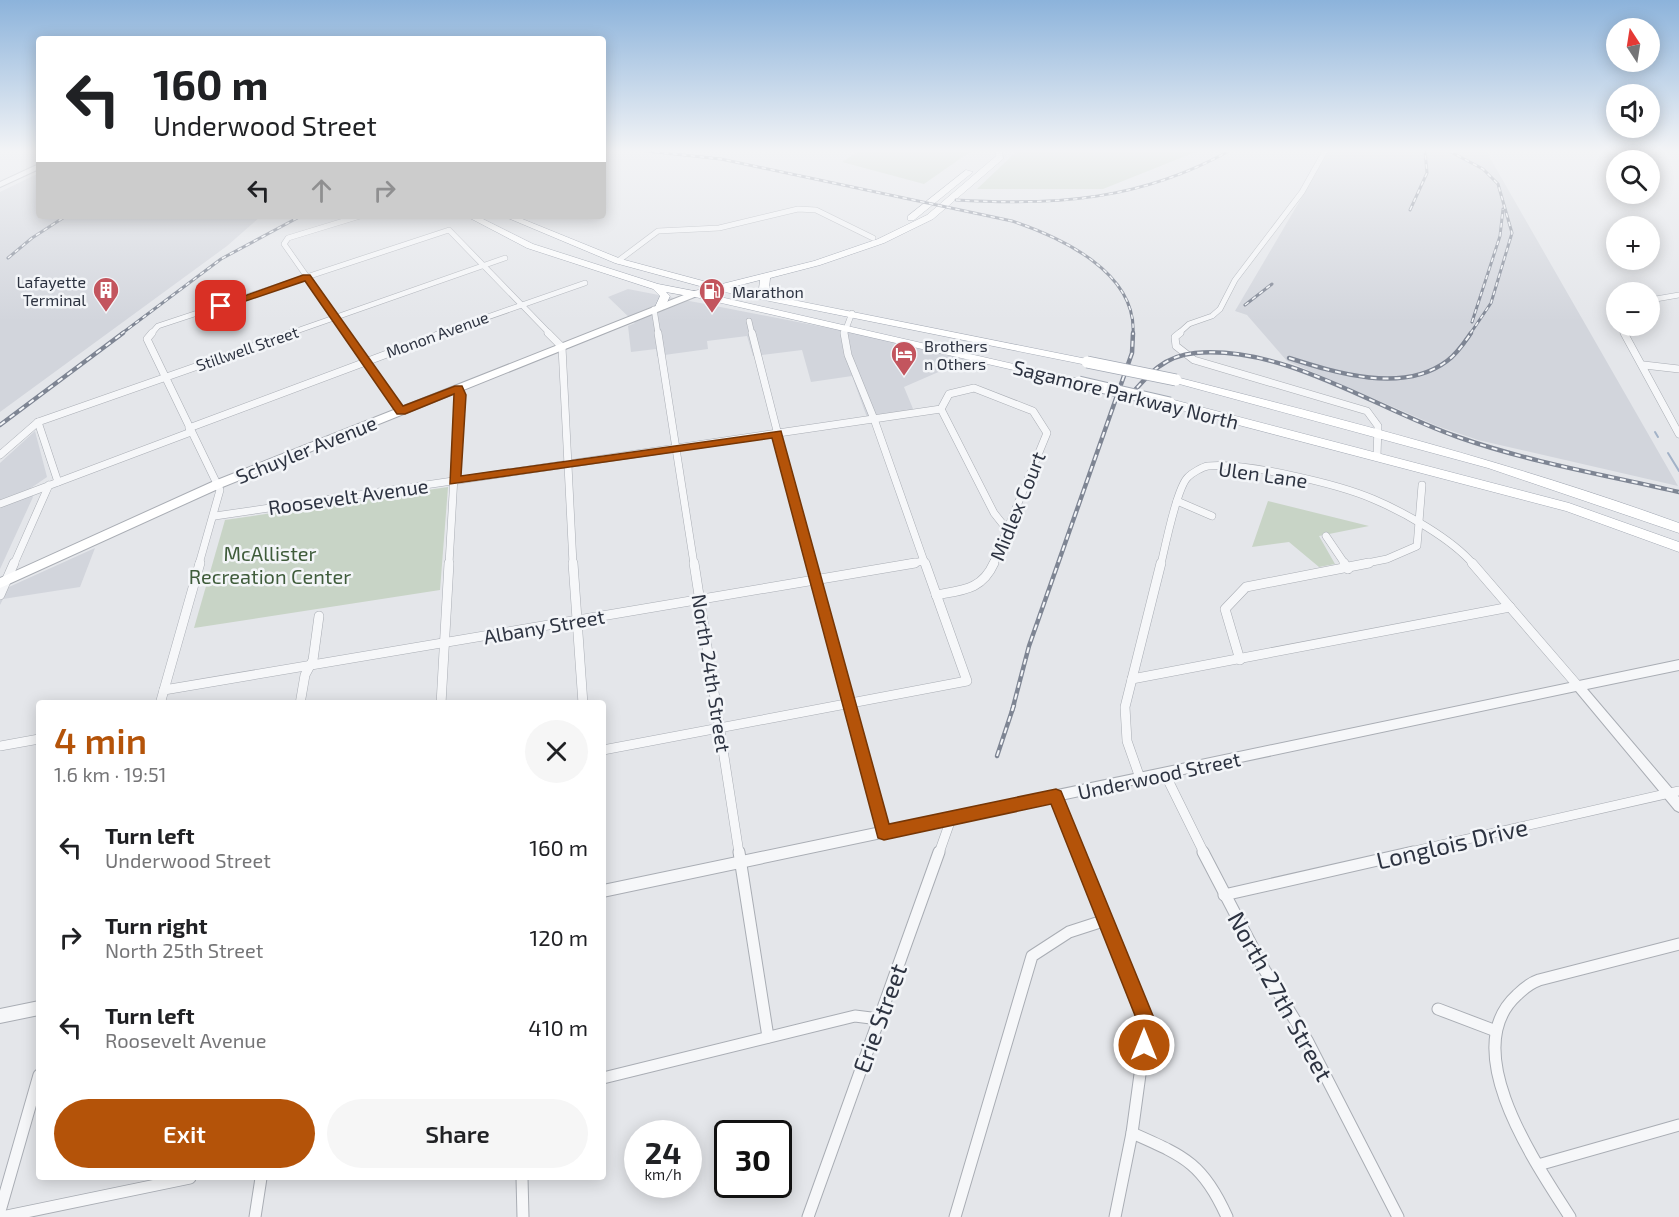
<!DOCTYPE html>
<meta charset="utf-8">
<style>
body{margin:0;font-family:"Exo 2",sans-serif;background:#f6f6f6;color:#202124;height:100vh;display:flex;flex-direction:column;font-size:22px;white-space:nowrap}
*{box-sizing:border-box;margin:0}
p{font-size:20px;color:#757577}
.icon{flex:none;width:33px;height:33px;fill:none;stroke:currentColor;stroke-width:2;stroke-linecap:round;stroke-linejoin:round}
.map{position:relative;flex:1;overflow:hidden}
.panel{position:absolute;left:36px;top:700px;width:570px;height:480px;display:flex;flex-direction:column;background:#fff;border-radius:6px;box-shadow:0 3px 15px #0003}
.panel>*{flex:none}
.top-card{position:absolute;left:36px;top:36px;width:570px;height:183px;border-radius:6px;box-shadow:0 3px 15px #0003;background:#fff;color:#202124;overflow:hidden}
.needle{width:39px;rotate:348deg}
.controls{position:absolute;left:1606px;top:18px;display:grid;gap:12px}
.controls a{display:grid;place-items:center;width:54px;height:54px;border-radius:50%;background:#fff;box-shadow:0 3px 15px #0003;font-size:30px}
.speed{position:absolute;left:624px;top:1120px;display:flex;gap:12px;font-size:30px;font-weight:700;text-align:center}
.speed>*{display:grid;place-content:center;width:78px;height:78px;border-radius:50%;background:#fff;box-shadow:0 3px 15px #0003;line-height:1}
.speed small{font-size:15px;font-weight:400}
.speed .limit{border:3px solid #111;border-radius:9px;background:#fff;color:#111}
.pin{position:absolute;display:grid;place-items:center;width:51px;height:51px;color:#fff;margin:-26px;border-radius:12px;box-shadow:0 3px 9px #0006}
.me{position:absolute;width:66px;margin:-33px;rotate:0deg;stroke-linejoin:round;filter:drop-shadow(0 0 4px #0008)}
.turn{display:flex;align-items:center;gap:21px;height:126px;padding:0 18px;font-size:27px}
.turn .icon{width:78px;height:78px;stroke-width:2.5}
.turn b{display:block;font-size:42px;line-height:51px}
.lanes{display:flex;align-items:center;height:57px;padding:0 18px;background:#0003;justify-content:center;gap:30px;direction:ltr}
.lanes .off{opacity:.35}
.round{display:grid;place-items:center;flex:none;width:63px;height:63px;border-radius:32px;background:#f6f6f6}
.overview{display:flex;align-items:center;justify-content:space-between;height:102px;padding:0 18px}
h1{font-size:36px;font-weight:600;line-height:45px;color:#b45309}
.primary-button{display:flex;gap:12px;margin-top:auto;padding:12px 18px}
.primary-button a{flex:1;height:69px;border-radius:36px;background:#b45309;color:#fff;font-size:24px;font-weight:600;line-height:69px;text-align:center}
.primary-button a+a{background:#f6f6f6;color:#202124}
ul{padding:0;list-style:none}
li{display:flex;align-items:center;gap:18px;height:90px;padding:0 18px}
li div{flex:1}
li b{display:block;font-size:22px}
li em{font-style:normal}
.map>svg:first-child{display:block}
</style>
<div class="map">
<svg width="1679" height="1217" viewBox="0 0 1679 1217">
<rect width="100%" height="100%" fill="#e4e6ea"/>
<g fill="#d2d5dc">
<polygon points="1329,151 1486,151 1678,486 1478,440 1437,426 1287,361 1247,315 1235,311"/>
<polygon points="39,173 39,216 261,216 227,246 0,412 0,192"/>
<polygon points="628,289 859,334 966,360 904,387 916,416 869,423 852,376 811,382 802,350 753,356 747,336 707,341 708,349 657,356 656,349 631,352 628,326 635,323 608,297"/>
<polygon points="35,431 47,477 31,488 33,497 0,569 0,463"/>
<polygon points="95,548 80,587 3,599 0,605 0,591"/>
</g>
<g fill="#c8d4c6">
<polygon points="859,151 971,151 924,184 842,162"/>
<polygon points="1017,151 1198,151 1103,189 977,189"/>
<polygon points="448,487 440,590 194,628 225,520"/>
<polygon points="1268,501 1369,526 1319,536 1335,564 1319,567 1289,542 1252,547"/>
</g>
<g fill="none" stroke-linecap="round" stroke-linejoin="round">
<g stroke="#a2b2c7" stroke-width="2">
<polyline points="1655,432 1658,437"/>
<polyline points="1668,453 1679,471"/>
</g>
<g stroke="#a9adb4" stroke-width="6">
<g id="minor-far3">
<polyline points="618,261 658,231 719,228 798,209 816,210 873,238"/>
<polyline points="1650,300 1679,295"/>
<polyline points="654,309 658,334"/>
<polyline points="749,321 752,334"/>
<polyline points="1620,326 1624,334"/>
<polyline points="151,334 158,326 449,230 550,334"/>
<polyline points="288,334 505,258"/>
<polyline points="347,334 284,244 288,238 360,216"/>
<polyline points="439,334 585,283"/>
<polyline points="844,334 852,313"/>
<polyline points="1178,334 1189,324 1212,316 1220,309 1235,280 1302,192 1325,151"/>
</g>
</g>
<g stroke="#a9adb4" stroke-width="8">
<g id="minor-far2">
<polyline points="152,333 147,339 220,490 199,564"/>
<polyline points="346,333 401,411"/>
<polyline points="548,333 562,347 573,564"/>
<polyline points="658,333 694,564"/>
<polyline points="752,333 811,564"/>
<polyline points="844,333 848,355 874,419 925,564"/>
<polyline points="1180,333 1175,337 1176,346 1194,360 1367,411 1378,426 1377,456"/>
<polyline points="1624,333 1679,434"/>
<polyline points="1644,365 1679,369"/>
<polyline points="941,409 994,513 1009,532"/>
<polyline points="38,422 58,482"/>
<polyline points="189,428 443,333"/>
<polyline points="0,455 38,422 292,333"/>
<polyline points="1177,501 1212,516"/>
<polyline points="0,504 191,432"/>
<polyline points="215,516 941,409 949,394 974,388 1033,411 1047,433 993,564"/>
<polyline points="1326,536 1345,564"/>
<polyline points="14,564 49,485"/>
<polyline points="449,564 459,389"/>
<polyline points="906,564 924,561"/>
<path d="M1161,564C1165,547 1177,487 1188,477C1192,473 1202,467 1208,466C1245,462 1338,484 1373,499C1404,512 1452,539 1473,564"/>
<polyline points="1362,564 1387,559 1417,546 1422,485"/>
</g>
</g>
<g stroke="#a9adb4" stroke-width="10">
<g id="minor-far1">
<polyline points="573,563 583,704"/>
<polyline points="694,563 739,853"/>
<polyline points="811,563 883,832"/>
<polyline points="1344,563 1348,569"/>
<polyline points="1472,563 1578,686"/>
<polyline points="0,595 14,563"/>
<path d="M936,595C963,590 982,590 994,563"/>
<polyline points="1240,660 1225,609 1246,587 1369,563"/>
<polyline points="1132,679 1510,607"/>
<polyline points="164,690 915,563"/>
<polyline points="160,704 200,563"/>
<polyline points="300,704 305,675 313,660 319,616"/>
<polyline points="441,704 449,563"/>
<polyline points="0,746 39,739"/>
<polyline points="603,750 967,681 925,563"/>
<polyline points="1165,774 1204,853"/>
<polyline points="1140,778 1127,741 1125,707 1161,563"/>
<polyline points="1055,796 1078,853"/>
<polyline points="939,853 951,819"/>
<polyline points="1406,853 1679,791"/>
</g>
</g>
<g stroke="#a9adb4" stroke-width="13">
<g id="minor">
<polyline points="739,852 768,1037"/>
<polyline points="1078,852 1147,1023 1132,1133 1115,1217"/>
<polyline points="1203,852 1264,969 1307,1040 1398,1217"/>
<polyline points="1224,895 1413,852"/>
<polyline points="1438,1009 1496,1031"/>
<polyline points="603,1078 855,1016 879,1019"/>
<path d="M1132,1133C1184,1156 1203,1163 1227,1217"/>
<polyline points="1538,1165 1679,1125"/>
<polyline points="522,1178 523,1217"/>
<polyline points="0,1211 39,1075"/>
<polyline points="2,1217 190,1178"/>
<polyline points="255,1217 261,1178"/>
<polyline points="808,1217 939,852"/>
<polyline points="955,1217 1032,956 1069,932 1106,920"/>
<path d="M1570,1217C1537,1165 1456,1050 1517,995C1524,988 1530,983 1539,980L1679,944"/>
</g>
</g>
<g stroke="#a9adb4" stroke-width="2">
<g id="tertiary">
<polygon points="39,164 39,169 0,187 0,182"/>
<polygon points="1679,660 1679,670 1587,689 1679,797 1679,812 1675,810 1576,691 603,897 603,885"/>
<polygon points="39,1001 39,1015 0,1023 0,1009"/>
</g>
</g>
<g stroke="#a9adb4" stroke-width="2">
<polygon id="secondary" points="694,291 697,292 697,296 220,488 0,588 0,578 212,482"/>
</g>
<g stroke="#a4aab5" stroke-width="1">
<g id="primary">
<polygon points="718,285 1087,359 1092,362 1087,365 715,290 715,286"/>
<polygon points="694,291 1079,379 1084,382 1079,385 691,296 691,292"/>
<path d="M1176,377C1345,420 1514,463 1679,523V533L1488,468L1172,382L1171,380Z"/>
<polygon points="1170,399 1569,503 1679,542 1679,552 1566,511 1166,406 1166,400"/>
</g>
</g>
<g stroke="#8c93a0" stroke-width="1">
<g id="trunk">
<polygon points="996,151 1002,151 1003,159 933,219 884,243 820,265 770,278 769,289 774,297 769,300 766,299 759,289 760,280 694,297 666,292 670,296 664,309 656,309 655,307 660,296 653,289 527,248 466,216 477,216 533,244 658,284 694,291 707,288 615,263 503,216 515,216 621,259 718,285 814,261 878,239 927,215 996,156"/>
<polygon points="966,170 973,172 914,220 908,220 908,216"/>
</g>
</g>
<use href="#minor-far3" stroke="#f6f7f9" stroke-width="5"/>
<use href="#minor-far2" stroke="#f6f7f9" stroke-width="7"/>
<use href="#minor-far1" stroke="#f6f7f9" stroke-width="9"/>
<use href="#minor" stroke="#f6f7f9" stroke-width="11"/>
<use href="#tertiary" fill="#f6f7f9" fill-rule="evenodd"/>
<use href="#secondary" fill="#fff" fill-rule="evenodd"/>
<use href="#primary" fill="#fff" fill-rule="evenodd"/>
<use href="#trunk" fill="#fff" fill-rule="evenodd"/>
<g stroke="#7e8593" stroke-width="3">
<g id="rail-far1">
<path d="M646,151L721,159L1012,221C1060,237 1137,272 1133,334"/>
<polyline points="1449,151 1483,169 1498,184 1512,233 1491,303 1470,334"/>
<path d="M956,200C1055,206 1141,200 1229,151"/>
<polyline points="1410,210 1427,173 1425,151"/>
<polyline points="8,258 32,238 66,216"/>
<polyline points="1245,305 1272,284"/>
<polyline points="1472,322 1500,236 1503,209"/>
<polyline points="121,334 221,259 301,216"/>
</g>
</g>
<g stroke="#7e8593" stroke-width="4.5">
<g id="rail">
<path d="M1289,358C1336,373 1403,394 1447,361C1457,354 1464,343 1471,333"/>
<path d="M1129,397C1148,375 1163,356 1195,353C1285,345 1376,409 1458,437C1529,462 1605,475 1679,492"/>
<polyline points="0,425 123,333"/>
<polyline points="1012,711 1029,646 1132,353 1133,333"/>
<polyline points="997,756 1014,705"/>
</g>
</g>
<use href="#rail-far1" stroke="#f3f5f8" stroke-width="1.5" stroke-dasharray="4.5" stroke-linecap="butt"/>
<use href="#rail" stroke="#f3f5f8" stroke-width="2" stroke-dasharray="6" stroke-linecap="butt"/>
<g stroke="#a4aab5" stroke-width="13" stroke-linecap="butt">
<g id="primary-bridge">
<polyline points="1087,362 1176,380"/>
<polyline points="1079,382 1170,403"/>
</g>
</g>
<use href="#primary-bridge" stroke="#fff" stroke-width="11"/>
</g>
<linearGradient id="sky" x2="0" y2="1"><stop stop-color="#8cb3db"/><stop offset="0.47" stop-color="#f3f4f6"/><stop offset="1" stop-color="#f3f4f6" stop-opacity="0"/></linearGradient>
<rect width="1679" height="321" fill="url(#sky)"/>
<polygon fill="#b45309" stroke="#753606" stroke-width="1.5" points="303,275 310,275 403,406 455,386 462,386 466,395 461,476 781,431 889,824 1056,789 1061,791 1156,1023 1151,1052 1144,1054 1138,1052 1135,1045 1138,1023 1051,804 884,840 878,838 772,438 450,484 454,394 405,414 397,414 305,281 225,308 216,306"/>
<defs>
<g id="building-pin" transform="scale(1.35)"><path d="M0 17L-7.5 6A9.5 9.5 0 1 1 7.5 6Z" fill="#c3555e" stroke="#f3f5f8"/><path d="M-4-6H4V6H1V3H-1V6H-4ZM-2.5-4.3h1.7v1.8h-1.7ZM.8-4.3h1.7v1.8H.8ZM-2.5-1h1.7V.8h-1.7ZM.8-1h1.7V.8H.8Z" fill="#fff"/></g>
<g id="fuel-pin" transform="scale(1.35)"><path d="M0 17L-7.5 6A9.5 9.5 0 1 1 7.5 6Z" fill="#c3555e" stroke="#f3f5f8"/><path d="M-5.5-6h7V0h2V4h1.3V-2.5L3-4.5l.8-.8L6-3V5H2.5V1h-1V6h-7ZM-4.2-4.7v3.2H.2V-4.7Z" fill="#fff"/></g>
<g id="hotel-pin" transform="scale(1.35)"><path d="M0 17L-7.5 6A9.5 9.5 0 1 1 7.5 6Z" fill="#c3555e" stroke="#f3f5f8"/><path d="M-6-4.5h1.5V1H6V5H4.5V3h-9V5H-6ZM-4 0a1.8 1.8 0 1 1 3.6 0ZM.5 0V-2.5h3Q6-2.5 6 0Z" fill="#fff"/></g>
</defs>
<g fill-rule="evenodd">
<use href="#building-pin" x="106" y="290"/>
<use href="#fuel-pin" x="712" y="291"/>
<use href="#hotel-pin" x="904" y="354"/>
</g>
<g text-anchor="middle" dominant-baseline="central" stroke-width="5" stroke-linejoin="round" paint-order="stroke">
<g font-size="16" fill="#2d3341" stroke="#f3f5f8" text-anchor="start">
<text x="86" y="281" text-anchor="end">Lafayette<tspan x="86" dy="18">Terminal</tspan></text>
<text x="732" y="291">Marathon</text>
<text x="924" y="345">Brothers<tspan x="924" dy="18">n Others</tspan></text>
</g>
<g font-size="16" fill="#2d3341" stroke="#f3f5f8">
<text transform="translate(437 334) rotate(-20)">Monon Avenue</text>
<text transform="translate(247 348) rotate(-19)">Stillwell Street</text>
</g>
<g font-size="20" fill="#2d3341" stroke="#f3f5f8">
<text transform="translate(1126 394) rotate(14)">Sagamore Parkway North</text>
<text transform="translate(306 449) rotate(-22)">Schuyler Avenue</text>
<text transform="translate(1263 474) rotate(8)">Ulen Lane</text>
<text transform="translate(348 496) rotate(-8)">Roosevelt Avenue</text>
<text transform="translate(1017 506) rotate(-68)">Midlex Court</text>
<text transform="translate(544 626) rotate(-10)">Albany Street</text>
<text transform="translate(712 673) rotate(81)">North 24th Street</text>
<text transform="translate(1159 775) rotate(-12)">Underwood Street</text>
</g>
<g font-size="20" fill="#3f5c3b" stroke="#f3f5f8">
<text x="270" y="553">McAllister<tspan x="270" dy="23">Recreation Center</tspan></text>
</g>
<g font-size="24" fill="#2d3341" stroke="#f3f5f8">
<text transform="translate(1452 843) rotate(-13)">Longlois Drive</text>
<text transform="translate(1281 996) rotate(61)">North 27th Street</text>
<text transform="translate(879 1018) rotate(-70)">Erie Street</text>
</g>
</g>
</svg>
<div class="controls">
<a><svg class="needle" viewBox="-14 -14 28 28"><path d="M0-13l5 13h-10z" fill="#e53935"/><path d="M0 13l5-13h-10z" fill="#757577"/></svg></a>
<a><svg class="icon" aria-label="sound" viewBox="0 0 24 24"><path d="M4 9h4l5-4v14l-5-4H4zM17 9q2 3 0 6"/></svg></a>
<a><svg class="icon" aria-label="search" viewBox="0 0 24 24"><circle cx="10" cy="10" r="6"/><path d="M15 15l6 6"/></svg></a>
<a>+</a>
<a>−</a>
</div>
<div class="speed"><div>24<small>km/h</small></div><div class="limit">30</div></div>
<div class="pin" style="left:221px;top:306px;background:#d93025"><svg class="icon" aria-label="arrive" viewBox="0 0 24 24"><path d="M6 21V4h12l-3 4 3 4H6"/></svg></div>
<svg class="me" style="left:1144px;top:1045px" viewBox="-20 -20 40 40"><circle r="17" fill="#b45309" stroke="#fff" stroke-width="3"/><path d="M0-11L8 9 0 5-8 9z" fill="#fff"/></svg>
<div class="top-card">
<div class="turn"><svg class="icon" aria-label="left" viewBox="0 0 24 24"><path d="M17 20v-9H6M10 6l-5 5 5 5"/></svg><div><b>160 m</b>Underwood Street</div></div>
<div class="lanes"><svg class="icon" aria-label="left" viewBox="0 0 24 24"><path d="M17 20v-9H6M10 6l-5 5 5 5"/></svg><svg class="icon off" aria-label="ahead" viewBox="0 0 24 24"><path d="M12 20V5M6 11l6-6 6 6"/></svg><svg class="icon off" aria-label="right" viewBox="0 0 24 24"><path d="M7 20v-9h11M14 6l5 5-5 5"/></svg></div>
</div>
<section class="panel">
<div class="overview"><div><h1>4 min</h1><p>1.6 km · 19:51</p></div><a class="round"><svg class="icon" aria-label="close" viewBox="0 0 24 24"><path d="M6 6l12 12M18 6L6 18"/></svg></a></div>
<ul>
<li><svg class="icon" aria-label="left" viewBox="0 0 24 24"><path d="M17 20v-9H6M10 6l-5 5 5 5"/></svg><div><b>Turn left</b><p>Underwood Street</p></div><em>160 m</em></li>
<li><svg class="icon" aria-label="right" viewBox="0 0 24 24"><path d="M7 20v-9h11M14 6l5 5-5 5"/></svg><div><b>Turn right</b><p>North 25th Street</p></div><em>120 m</em></li>
<li><svg class="icon" aria-label="left" viewBox="0 0 24 24"><path d="M17 20v-9H6M10 6l-5 5 5 5"/></svg><div><b>Turn left</b><p>Roosevelt Avenue</p></div><em>410 m</em></li>
</ul>
<div class="primary-button"><a>Exit</a><a>Share</a></div>
</section>
</div>
